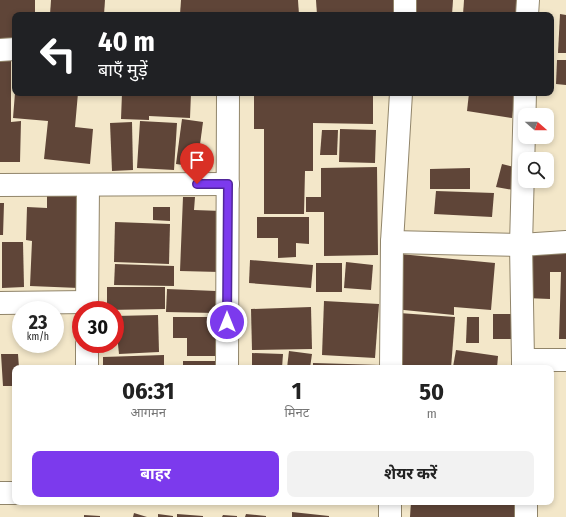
<!DOCTYPE html>
<html lang="hi">
<meta charset="utf-8">
<style>
body{margin:0;font-family:"Fira Sans Condensed","Noto Sans Devanagari",sans-serif;background:#f2f2f2;color:#222;height:100vh;display:flex;flex-direction:column;font-size:15px;white-space:nowrap}
*{box-sizing:border-box;margin:0}
p{font-size:13px;color:#767676}
.icon{flex:none;width:22px;height:22px;fill:none;stroke:currentColor;stroke-width:2;stroke-linecap:round;stroke-linejoin:round}
.map{position:relative;flex:1;overflow:hidden}
.sheet{position:absolute;left:12px;top:365px;width:542px;height:140px;display:flex;flex-direction:column;background:#fff;border-radius:8px;box-shadow:0 2px 6px #0003}
.sheet>*{flex:none}
.guide{position:absolute;left:12px;top:12px;width:542px;height:84px;border-radius:8px;box-shadow:0 2px 6px #0003;background:#202124;color:#fff;overflow:hidden}
.needle{width:26px;rotate:110deg}
.controls{position:absolute;left:518px;top:108px;display:grid;gap:8px}
.controls a{display:grid;place-items:center;width:36px;height:36px;border-radius:8px;background:#fff;box-shadow:0 2px 6px #0003;font-size:20px}
.speed{position:absolute;left:12px;top:301px;display:flex;gap:8px;font-size:20px;font-weight:700;text-align:center}
.speed>*{display:grid;place-content:center;width:52px;height:52px;border-radius:50%;background:#fff;box-shadow:0 2px 6px #0003;line-height:1}
.speed small{font-size:10px;font-weight:400}
.speed .limit{border:6px solid #d22;background:#fff;color:#111}
.pin{position:absolute;display:grid;place-items:center;width:34px;height:34px;color:#fff;margin:-41px -17px;border-radius:50% 50% 50% 0;rotate:-45deg;box-shadow:0 0 4px #0007}
.pin .icon{rotate:45deg}
.me{position:absolute;width:44px;margin:-22px;rotate:0deg;stroke-linejoin:round;filter:drop-shadow(0 0 3px #0008)}
.turn{display:flex;align-items:center;gap:14px;height:84px;padding:0 20px;font-size:18px}
.turn .icon{width:52px;height:52px;stroke-width:2.5}
.turn b{display:block;font-size:28px;line-height:34px}
.eta{display:flex;justify-content:space-evenly;align-items:center;height:68px;text-align:center}
.eta b{font-size:24px;font-weight:700;line-height:28px}
.action{display:flex;gap:8px;margin-top:auto;padding:8px 20px}
.action a{flex:1;height:46px;border-radius:8px;background:#7c3aed;color:#fff;font-size:16px;font-weight:700;line-height:46px;text-align:center}
.action a+a{background:#f2f2f2;color:#222}
.map>svg:first-child{display:block}
</style>
<div class="map">
<svg width="566" height="517" viewBox="0 0 566 517">
<rect width="100%" height="100%" fill="#f3e7c9"/>
<g fill="#5f4538">
<polygon points="0,0 35,0 35,15 15,15 15,38 0,38"/>
<polygon points="51,0 105,0 104,15 50,15"/>
<polygon points="181,0 298,0 299,15 180,15"/>
<polygon points="316,0 395,0 394,15 317,15"/>
<polygon points="417,0 453,0 452,15 416,15"/>
<polygon points="464,0 517,0 516,15 463,15"/>
<polygon points="560,14 566,15 566,53 558,53"/>
<polygon points="557,60 566,60 566,85 556,84"/>
<polygon points="0,61 11,61 11,122 21,121 20,162 0,162"/>
<polygon points="15,93 78,93 75,127 93,129 90,164 44,159 48,121 13,118"/>
<polygon points="122,93 191,93 190,118 149,116 149,120 121,119"/>
<polygon points="254,93 373,93 373,124 313,123 313,171 305,171 304,214 264,214 264,129 254,129"/>
<polygon points="469,93 497,93 515,96 512,118 467,111"/>
<polygon points="182,119 203,122 197,167 176,164"/>
<polygon points="140,121 177,123 174,170 137,168"/>
<polygon points="132,122 133,170 112,171 110,123"/>
<polygon points="340,129 376,130 375,163 339,162"/>
<polygon points="322,130 338,130 337,155 320,155"/>
<polygon points="502,164 518,168 513,190 496,187"/>
<polygon points="377,167 378,255 324,256 324,212 306,212 306,197 321,197 321,168"/>
<polygon points="470,168 470,189 430,189 430,169"/>
<polygon points="436,191 494,193 492,217 434,214"/>
<polygon points="47,193 83,195 79,288 30,286 32,241 26,240 27,207 47,208"/>
<polygon points="183,197 195,197 194,210 222,211 220,272 180,271"/>
<polygon points="0,203 4,203 3,235 0,235"/>
<polygon points="153,207 170,207 170,221 153,220"/>
<polygon points="257,217 309,217 309,244 296,243 296,257 278,258 278,238 257,238"/>
<polygon points="115,222 170,224 169,264 114,262"/>
<polygon points="2,242 23,242 24,287 2,288"/>
<polygon points="527,252 566,252 566,339 559,339 561,272 550,272 550,299 526,298"/>
<polygon points="400,254 495,263 491,310 454,307 454,315 394,309"/>
<polygon points="250,260 313,265 311,288 249,283"/>
<polygon points="346,262 373,265 371,290 344,288"/>
<rect x="316" y="263" width="26" height="29"/>
<polygon points="115,264 174,266 174,286 114,285"/>
<polygon points="107,287 165,287 165,309 107,310"/>
<polygon points="167,289 216,291 215,313 166,312"/>
<polygon points="324,301 379,304 375,358 322,355"/>
<polygon points="311,307 312,349 252,350 251,309"/>
<polygon points="399,313 455,317 451,368 402,368"/>
<rect x="493" y="314" width="24" height="25"/>
<polygon points="158,315 159,352 119,354 115,316"/>
<polygon points="173,317 216,317 216,356 187,356 187,338 173,338"/>
<polygon points="467,317 479,317 479,343 466,343"/>
<polygon points="456,350 498,356 497,368 453,367"/>
<polygon points="289,351 312,354 310,368 287,368"/>
<polygon points="252,353 283,354 282,368 252,368"/>
<polygon points="1,354 18,354 19,368 15,368 15,386 3,386"/>
<polygon points="164,355 164,368 103,368 103,357"/>
<rect x="183" y="361" width="34" height="7"/>
<polygon points="313,363 382,365 382,368 313,368"/>
<polygon points="411,502 522,502 522,517 410,517"/>
<polygon points="292,512 329,516 329,517 292,517"/>
<polygon points="134,513 147,517 133,517"/>
<polygon points="158,514 173,516 173,517 158,517"/>
<polygon points="177,514 203,516 203,517 177,517"/>
<polygon points="246,514 266,516 266,517 245,517"/>
<polygon points="84,515 100,516 100,517 84,517"/>
<polygon points="223,515 237,516 237,517 222,517"/>
</g>
<g fill="none" stroke-linecap="round" stroke-linejoin="round">
<g stroke="#91856a" stroke-width="24">
<g id="minor">
<polyline points="405,15 405,0"/>
<polyline points="527,15 528,0"/>
<polyline points="0,50 15,49"/>
<polyline points="0,185 228,184"/>
<polyline points="392,242 521,245 566,242"/>
<polyline points="0,303 87,302"/>
<polyline points="87,310 88,185"/>
<polyline points="523,360 521,245 525,93"/>
<polyline points="87,368 87,344"/>
<polyline points="227,368 228,93"/>
<polyline points="391,368 392,242 401,93"/>
<polyline points="523,368 523,360 566,360"/>
<polyline points="0,493 15,493"/>
<polyline points="526,502 526,517"/>
<polyline points="390,517 390,502"/>
</g>
</g>
<use href="#minor" stroke="#fff" stroke-width="22"/>
</g>
<g fill="none" stroke-linecap="round" stroke-linejoin="round">
<g stroke="#51269a" stroke-width="10">
<polyline id="route" points="197,184 228,184 227,322"/>
</g>
<use href="#route" stroke="#7c3aed" stroke-width="7"/>
</g>
</svg>
<div class="controls">
<a><svg class="needle" viewBox="-14 -14 28 28"><path d="M0-13l5 13h-10z" fill="#e53935"/><path d="M0 13l5-13h-10z" fill="#767676"/></svg></a>
<a><svg class="icon" aria-label="search" viewBox="0 0 24 24"><circle cx="10" cy="10" r="6"/><path d="M15 15l6 6"/></svg></a>
</div>
<div class="speed"><div>23<small>km/h</small></div><div class="limit">30</div></div>
<div class="pin" style="left:197px;top:184px;background:#d93025"><svg class="icon" aria-label="arrive" viewBox="0 0 24 24"><path d="M6 21V4h12l-3 4 3 4H6"/></svg></div>
<svg class="me" style="left:227px;top:322px" viewBox="-20 -20 40 40"><circle r="17" fill="#7c3aed" stroke="#fff" stroke-width="3"/><path d="M0-11L8 9 0 5-8 9z" fill="#fff"/></svg>
<div class="guide">
<div class="turn"><svg class="icon" aria-label="left" viewBox="0 0 24 24"><path d="M17 20v-9H6M10 6l-5 5 5 5"/></svg><div><b>40 m</b>बाएँ मुड़ें</div></div>
</div>
<section class="sheet">
<div class="eta">
<div><b>06:31</b><p>आगमन</p></div>
<div><b>1</b><p>मिनट</p></div>
<div><b>50</b><p>m</p></div>
</div>
<div class="action"><a>बाहर</a><a>शेयर करें</a></div>
</section>
</div>
